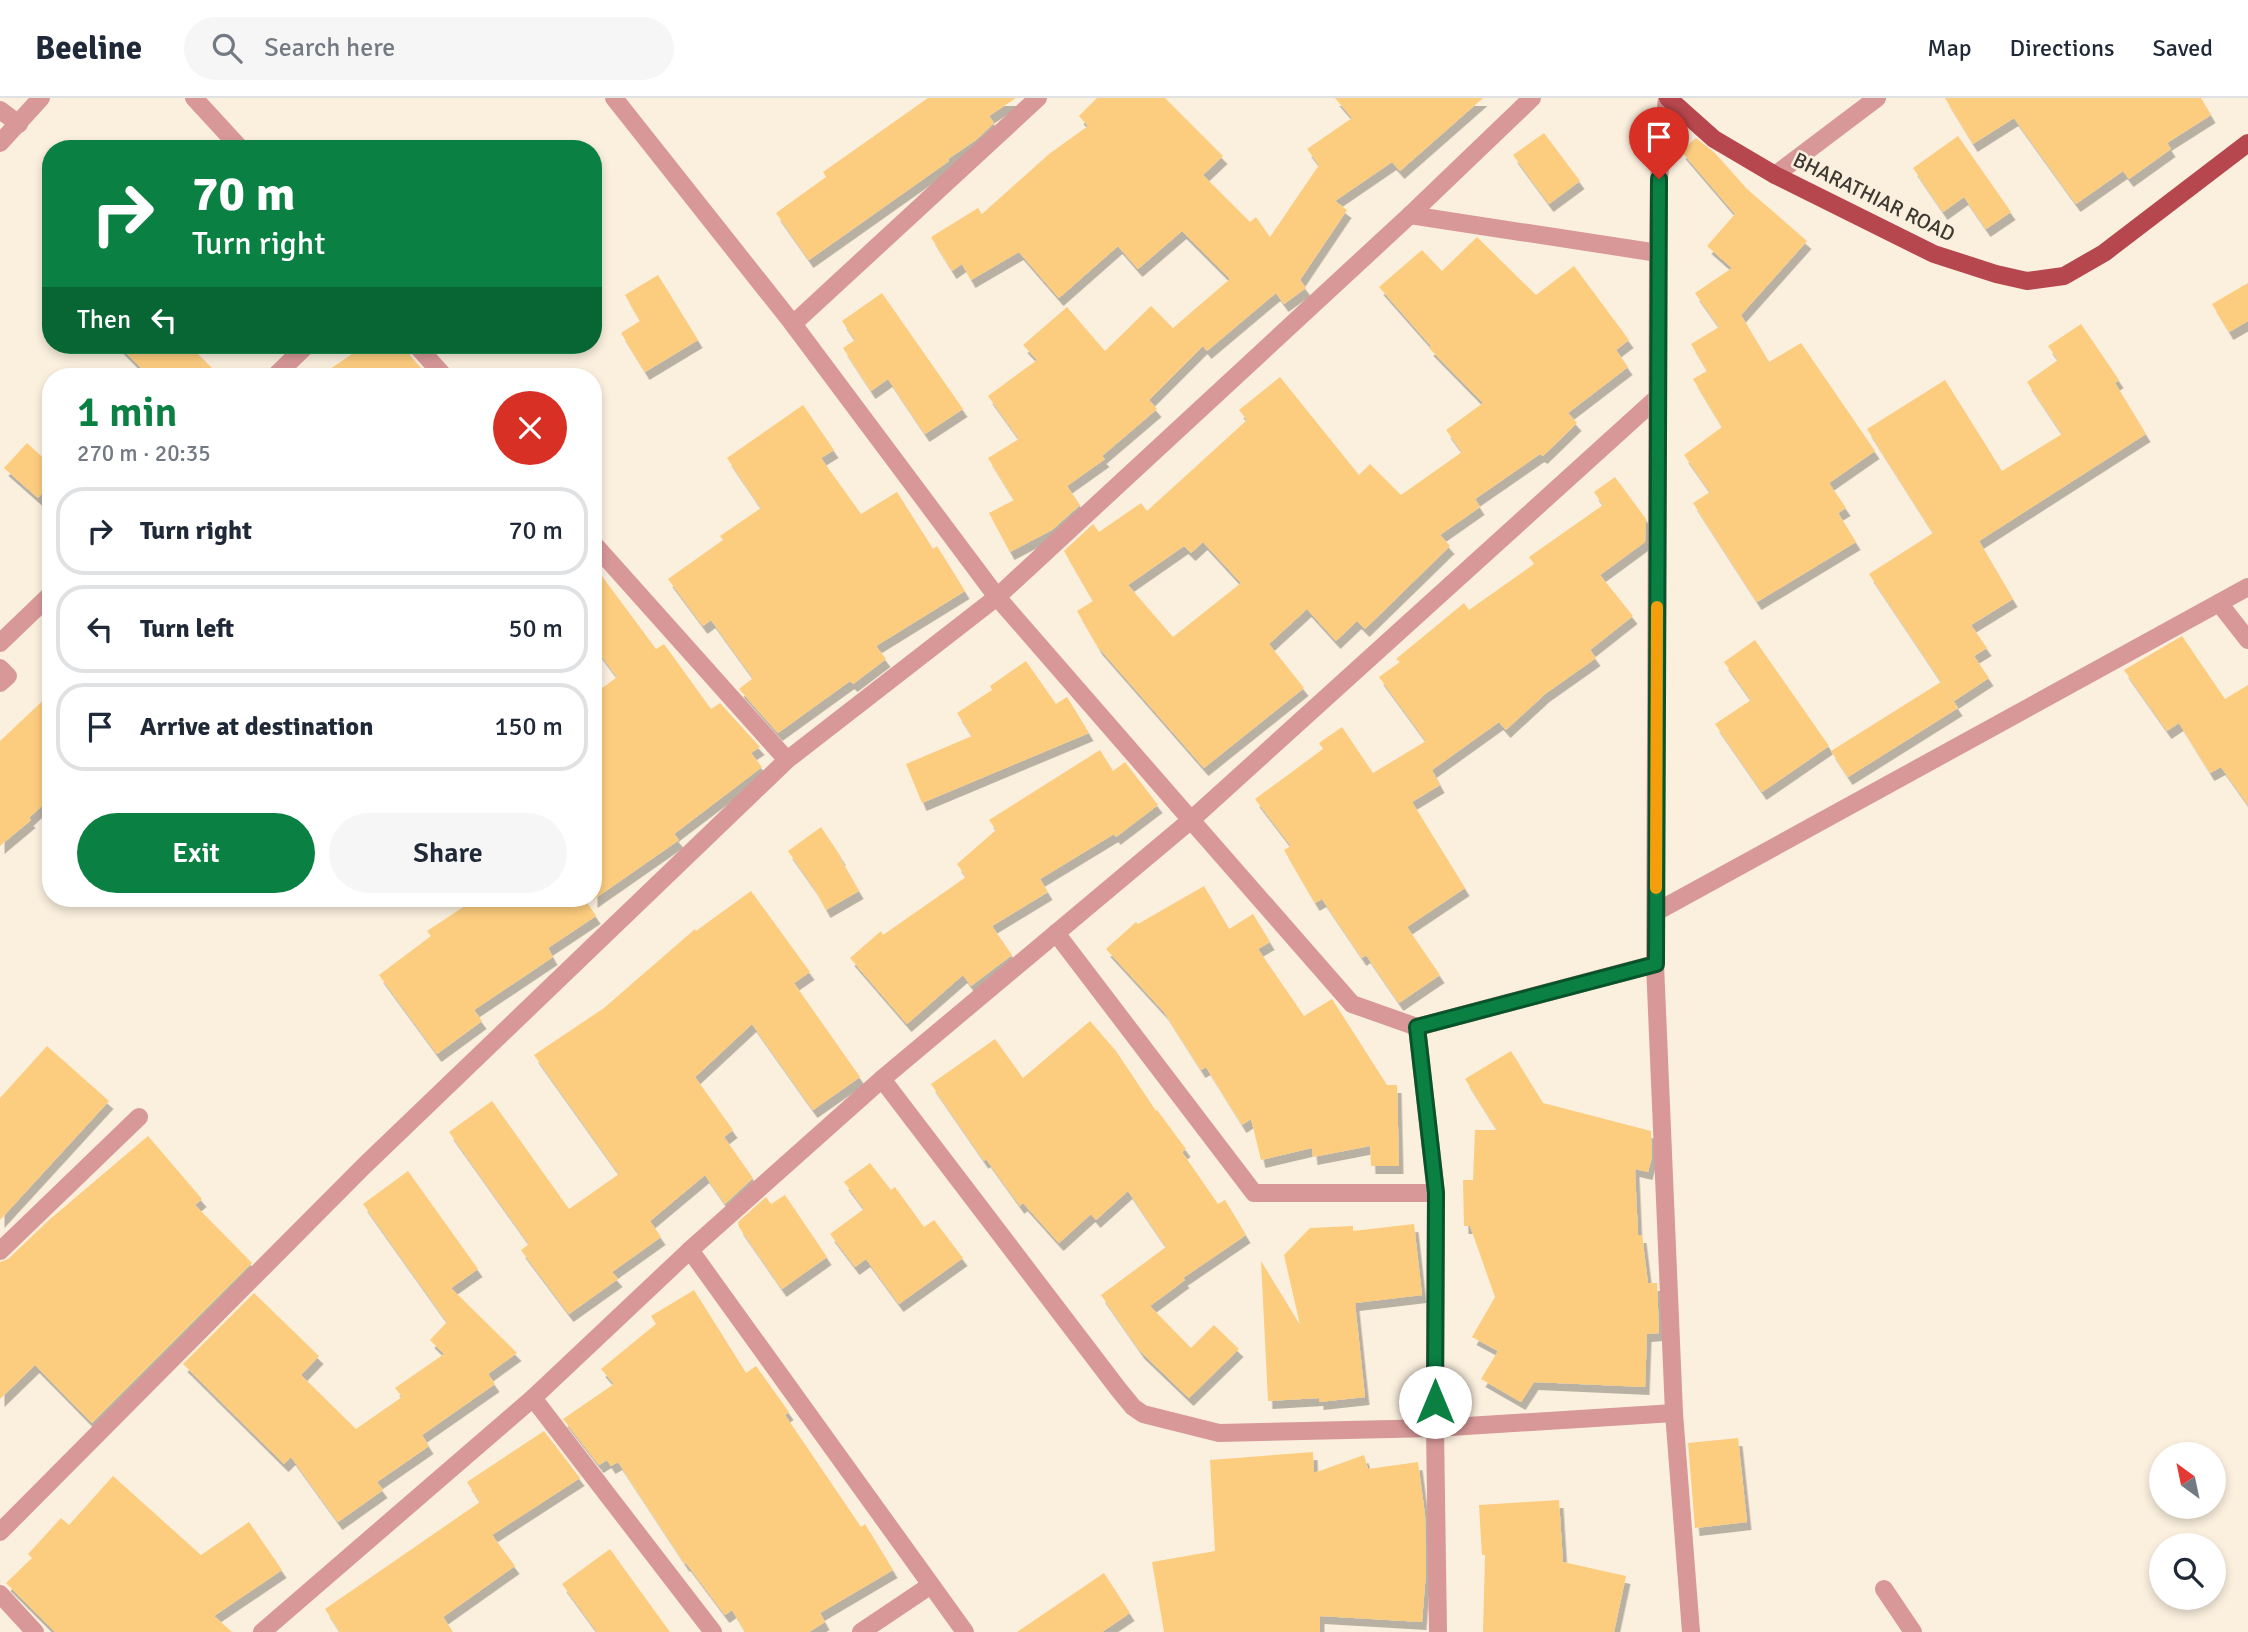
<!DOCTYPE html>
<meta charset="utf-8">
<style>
body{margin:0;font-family:Signika,sans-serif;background:#f6f6f7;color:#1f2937;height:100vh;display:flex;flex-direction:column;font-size:26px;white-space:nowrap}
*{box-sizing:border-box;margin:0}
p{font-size:23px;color:#747a83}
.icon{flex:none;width:38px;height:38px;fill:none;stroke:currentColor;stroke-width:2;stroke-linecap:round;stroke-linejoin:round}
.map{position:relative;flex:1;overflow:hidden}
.panel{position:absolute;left:42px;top:270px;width:560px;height:539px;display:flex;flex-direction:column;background:#fff;border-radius:28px;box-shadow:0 4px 10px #0003}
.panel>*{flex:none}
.guide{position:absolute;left:42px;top:42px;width:560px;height:214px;border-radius:28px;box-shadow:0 4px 10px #0003;background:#0b8043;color:#fff;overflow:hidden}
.needle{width:46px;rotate:327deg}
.fabs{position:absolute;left:2149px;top:1344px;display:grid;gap:14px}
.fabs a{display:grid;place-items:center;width:77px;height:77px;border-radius:50%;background:#fff;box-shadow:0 4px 10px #0003;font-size:35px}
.pin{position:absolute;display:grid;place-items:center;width:60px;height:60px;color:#fff;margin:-72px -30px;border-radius:50% 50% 50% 0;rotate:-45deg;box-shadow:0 0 7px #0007}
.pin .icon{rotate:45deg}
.me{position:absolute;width:77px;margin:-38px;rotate:0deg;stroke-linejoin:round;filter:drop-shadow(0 0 5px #0008)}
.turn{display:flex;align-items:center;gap:24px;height:147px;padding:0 35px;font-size:32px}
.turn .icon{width:91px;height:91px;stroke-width:2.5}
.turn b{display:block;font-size:49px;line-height:60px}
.then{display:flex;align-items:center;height:66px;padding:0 35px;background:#0003;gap:14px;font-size:26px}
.round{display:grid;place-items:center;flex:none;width:74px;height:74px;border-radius:37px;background:#f6f6f7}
.head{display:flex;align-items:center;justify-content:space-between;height:119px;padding:0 35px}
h1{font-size:42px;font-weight:600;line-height:52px;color:#0b8043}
.button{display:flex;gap:14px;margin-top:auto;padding:14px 35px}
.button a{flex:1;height:80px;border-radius:42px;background:#0b8043;color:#fff;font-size:28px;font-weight:600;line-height:80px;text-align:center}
.button a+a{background:#f6f6f7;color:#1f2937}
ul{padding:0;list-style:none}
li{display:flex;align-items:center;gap:21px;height:88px;margin:0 14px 10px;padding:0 21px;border:4px solid #e0e1e3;border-radius:28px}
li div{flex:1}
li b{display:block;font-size:26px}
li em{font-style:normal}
header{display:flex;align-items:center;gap:42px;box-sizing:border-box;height:98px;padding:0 35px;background:#fff;border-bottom:2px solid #e0e1e3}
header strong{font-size:33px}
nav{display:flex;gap:38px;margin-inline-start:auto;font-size:24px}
.search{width:490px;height:63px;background:#f6f6f7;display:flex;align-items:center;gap:18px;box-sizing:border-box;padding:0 24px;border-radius:38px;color:#747a83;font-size:26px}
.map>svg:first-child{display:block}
</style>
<header>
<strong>Beeline</strong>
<div class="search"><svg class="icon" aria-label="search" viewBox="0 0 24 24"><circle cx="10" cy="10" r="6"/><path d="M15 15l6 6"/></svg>Search here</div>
<nav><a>Map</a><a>Directions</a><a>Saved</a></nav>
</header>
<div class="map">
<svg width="2248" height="1534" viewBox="0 0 2248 1534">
<defs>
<filter id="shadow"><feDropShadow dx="4.5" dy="8" stdDeviation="0" flood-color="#0004"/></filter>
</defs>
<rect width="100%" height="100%" fill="#fbf0de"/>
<g fill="#fdcd7f" fill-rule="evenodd" filter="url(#shadow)">
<polygon points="928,0 1016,0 989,18 994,25 976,42 948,61 949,63 809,162 776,115 826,79 823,74"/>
<polygon points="1097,0 1165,0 1223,58 1203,77 1250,124 1256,119 1270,139 1319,67 1307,51 1352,20 1335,0 1483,0 1400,73 1392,64 1335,103 1347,112 1300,182 1306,190 1284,206 1276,195 1207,253 1203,248 1149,302 1157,311 1102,358 1105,361 1067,388 1080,407 1052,432 1010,454 989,415 1014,402 988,360 1019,341 988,298 1037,262 1023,247 1067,209 1105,253 1151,208 1173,230 1230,181 1182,133 1138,171 1118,148 1059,200 1019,154 971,182 962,166 952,173 931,139 978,110 982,116 1049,56 1088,28 1079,18"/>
<polygon points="1945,0 2201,0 2211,17 2167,45 2171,51 2129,81 2123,73 2076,106 2014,20 1973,46"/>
<polygon points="1544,35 1580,83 1549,106 1513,57"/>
<polygon points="1958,38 2011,114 1986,131 1964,99 1943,114 1913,70"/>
<polygon points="1696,40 1715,55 1747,91 1807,143 1741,217 1769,264 1801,245 1875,353 1829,385 1846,410 1838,415 1856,444 1757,504 1693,405 1710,394 1684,357 1722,329 1693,281 1707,273 1691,246 1719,229 1695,195 1732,170 1707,148 1735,116 1681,53"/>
<path d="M1477,139L1536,197L1574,168L1629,242L1616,252L1628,269L1568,315L1577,325L1543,358L1540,356L1475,401L1480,409L1440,437L1450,448L1365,531L1357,523L1336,543L1307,511L1269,546L1304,590L1204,670L1098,549L1077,513L1093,503L1064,453L1093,426L1099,434L1141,405L1147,413L1247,322L1239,312L1280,279L1359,377L1370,366L1401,397L1462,354L1446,332L1483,305L1429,250L1431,248L1379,189L1422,152L1442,173ZM1203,444L1241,485L1173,539L1128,487L1184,448L1191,455Z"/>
<polygon points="658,177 698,242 645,274 621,235 640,223 625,197"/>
<polygon points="2248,185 2248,223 2229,234 2212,206"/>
<polygon points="882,195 963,311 925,336 888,281 871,293 843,250 855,242 842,223"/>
<polygon points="2081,226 2119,282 2115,285 2146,336 1979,443 2013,501 1971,527 1987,550 1974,558 1989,580 1954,603 1869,476 1933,435 1867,331 1945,282 2002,373 2062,336 2027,284 2058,262 2048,248"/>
<polygon points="118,247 189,247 220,278 149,278"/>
<polygon points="365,247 405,247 408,255 428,278 320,278"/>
<polygon points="803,307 834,352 821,360 861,416 897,394 933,451 937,448 965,493 876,548 886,561 853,586 850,583 778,635 739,591 753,580 711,522 703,528 668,481 723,442 720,438 761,410 727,360"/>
<polygon points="27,345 51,367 51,385 38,400 4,370"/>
<polygon points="1615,379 1646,421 1645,444 1600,477 1633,518 1590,552 1596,560 1545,596 1506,632 1499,624 1432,672 1440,687 1412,704 1465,790 1407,829 1440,877 1399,905 1366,857 1362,860 1322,801 1315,805 1284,752 1291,748 1255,701 1323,651 1319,645 1342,629 1373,675 1426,643 1379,579 1400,564 1396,561 1464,505 1469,512 1534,466 1529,459 1603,407 1594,394"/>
<polygon points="593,466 656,551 664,546 711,611 720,605 760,649 751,655 762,669 674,736 679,742 593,802 593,597 617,579 593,547"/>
<polygon points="2182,538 2225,601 2248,587 2248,707 2221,669 2210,675 2179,625 2167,633 2124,572"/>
<polygon points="1755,542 1829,648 1762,694 1715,626 1751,602 1724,564"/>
<polygon points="1026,563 1056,606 1067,599 1089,635 922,705 906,666 972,638 957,615 992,592 990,588"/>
<polygon points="1941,584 1958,610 1848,679 1831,653"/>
<polygon points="51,595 51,699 29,720 31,722 0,748 0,643"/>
<polygon points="1100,652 1113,673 1125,664 1158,707 1116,739 1114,736 1040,781 1048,794 992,828 1012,857 971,888 963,877 907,926 850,860 881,833 883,837 966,779 957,766 996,732 989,722"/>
<polygon points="821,729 841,759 840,760 859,793 826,812 814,790 788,753"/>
<polygon points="1204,788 1229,831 1253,816 1270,844 1258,851 1304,918 1332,901 1387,987 1397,987 1399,1068 1371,1068 1370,1048 1313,1059 1312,1050 1261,1062 1251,1021 1242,1027 1206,969 1201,972 1164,914 1106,851 1136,824 1138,826"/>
<polygon points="751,793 810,874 794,885 860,979 813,1012 752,926 695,979 733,1032 724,1039 753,1080 725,1106 705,1077 650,1123 661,1139 612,1174 618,1181 569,1216 521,1152 529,1146 449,1034 492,1003 569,1111 619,1076 534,957 604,910 695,831 696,833"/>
<polygon points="477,800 584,800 596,818 548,850 553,859 474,912 482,923 437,956 379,877 431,838 427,833"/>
<polygon points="1090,923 1116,953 1156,1013 1157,1012 1186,1051 1182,1054 1218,1106 1225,1102 1246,1137 1183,1180 1185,1182 1150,1208 1191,1250 1214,1227 1239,1251 1189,1300 1140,1253 1101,1197 1166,1149 1128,1093 1096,1122 1091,1116 1059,1145 1023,1105 1020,1108 986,1061 984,1063 931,986 995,941 1023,980"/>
<polygon points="47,948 109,1003 0,1122 0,1000"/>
<polygon points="1511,953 1543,1005 1651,1033 1652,1059 1648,1074 1635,1071 1638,1137 1642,1137 1648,1185 1657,1185 1659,1235 1647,1236 1645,1289 1534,1284 1521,1304 1481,1281 1498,1253 1472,1239 1495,1199 1470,1128 1464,1128 1463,1082 1473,1082 1475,1032 1497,1032 1465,981"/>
<polygon points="148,1038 202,1101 195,1107 252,1165 92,1325 35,1267 0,1301 0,1164 8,1161 49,1122"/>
<polygon points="870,1065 891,1092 895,1089 924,1129 934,1122 963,1160 899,1206 866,1161 855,1169 830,1136 864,1111 844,1084"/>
<polygon points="408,1073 478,1171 451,1190 517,1255 488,1276 495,1286 422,1337 429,1348 377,1384 383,1392 338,1424 291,1359 284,1366 183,1266 254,1195 319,1258 301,1277 356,1331 402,1299 395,1290 444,1256 430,1242 447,1224 363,1106"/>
<polygon points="785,1097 827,1159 782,1191 739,1129 738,1124 766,1099 771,1106"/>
<polygon points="1414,1126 1422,1197 1355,1205 1365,1299 1319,1304 1319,1300 1268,1303 1261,1163 1300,1227 1284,1157 1310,1130 1353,1128 1353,1133"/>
<polygon points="694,1192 746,1275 756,1268 789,1314 785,1317 861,1429 865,1426 893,1472 820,1515 825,1524 809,1534 745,1534 732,1512 725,1517 686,1465 685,1466 618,1364 611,1368 607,1362 599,1367 563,1321 614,1286 601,1271 656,1226 651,1218"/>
<polygon points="544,1333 580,1380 492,1437 515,1468 443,1519 453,1534 340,1534 325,1511 480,1404 467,1384"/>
<polygon points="1738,1340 1747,1424 1695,1430 1688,1345"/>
<polygon points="1313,1354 1314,1375 1364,1357 1368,1371 1418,1364 1425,1417 1426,1474 1422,1524 1320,1518 1320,1534 1164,1534 1152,1464 1215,1453 1210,1362"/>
<polygon points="113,1378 201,1457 249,1424 282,1472 214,1518 232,1534 55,1534 6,1485 32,1460 28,1456 61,1420 69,1427"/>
<polygon points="1559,1402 1563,1464 1626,1478 1614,1534 1483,1534 1485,1457 1482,1457 1479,1407"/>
<polygon points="610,1451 633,1483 670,1534 597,1534 562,1486"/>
<polygon points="1104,1475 1130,1515 1102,1534 1017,1534"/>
</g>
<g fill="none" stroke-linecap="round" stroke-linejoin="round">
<g stroke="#d89898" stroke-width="18">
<polyline points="194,0 241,51"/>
<polyline points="614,0 793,226"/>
<polyline points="1038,0 793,226 997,499 1191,722 1658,299"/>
<polyline points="1667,0 1659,81 1658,155 1655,866 1674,1315 1691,1534"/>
<polyline points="0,12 19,26"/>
<polyline points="0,45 41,0"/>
<polyline points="1775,77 1877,0"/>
<polyline points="1410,117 1658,155"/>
<polyline points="416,247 444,278"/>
<polyline points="275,278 307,247"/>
<polyline points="2219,505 2248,542"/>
<polyline points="0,545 51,496"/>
<polyline points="0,570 8,578 0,585"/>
<polyline points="787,662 997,499 1410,117 1532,0"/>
<polyline points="1656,814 2248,489"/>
<polyline points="1056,835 1254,1095 1436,1095"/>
<polyline points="882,981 1119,1292 1133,1309 1143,1316 1219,1335 1435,1330 1674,1315"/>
<polyline points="690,1152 882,981 1191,722 1352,906 1417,929"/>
<polyline points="0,1153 139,1019"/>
<polyline points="533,1300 713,1534"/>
<polyline points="0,1434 364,1068 787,662 593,445"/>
<polyline points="1884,1491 1913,1534"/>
<polyline points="0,1496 35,1534"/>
<polyline points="262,1534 533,1300 690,1152 965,1534"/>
<polyline points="861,1534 931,1487"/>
<polyline points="1438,1534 1435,1330 1436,1095 1417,929 1655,866"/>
</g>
<polyline stroke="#b7474e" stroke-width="18" points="1668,0 1714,41 1775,77 1934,156 1996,176 2027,183 2064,178 2104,155 2248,45"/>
</g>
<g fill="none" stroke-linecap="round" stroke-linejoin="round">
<g stroke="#07532c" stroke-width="18">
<polyline id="route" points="1435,1304 1436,1095 1417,929 1656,866 1659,81"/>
</g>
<use href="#route" stroke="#0b8043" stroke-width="12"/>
<polyline stroke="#f59e0b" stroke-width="12" points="1656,790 1657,509"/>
</g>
<g text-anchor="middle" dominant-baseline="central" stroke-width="5" stroke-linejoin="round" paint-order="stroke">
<g font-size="21" fill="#3d3831" stroke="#fbf0de">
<text transform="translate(1874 99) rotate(26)">BHARATHIAR ROAD</text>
</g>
</g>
</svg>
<div class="fabs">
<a><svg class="needle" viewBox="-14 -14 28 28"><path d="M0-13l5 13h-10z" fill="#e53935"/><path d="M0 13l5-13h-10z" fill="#747a83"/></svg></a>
<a><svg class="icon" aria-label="search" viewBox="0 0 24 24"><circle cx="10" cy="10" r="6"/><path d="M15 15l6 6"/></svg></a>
</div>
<div class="pin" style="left:1659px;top:81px;background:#d93025"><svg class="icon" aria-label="arrive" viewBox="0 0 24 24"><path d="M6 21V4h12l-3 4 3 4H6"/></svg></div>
<svg class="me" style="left:1435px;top:1304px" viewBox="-20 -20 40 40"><circle r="19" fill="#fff"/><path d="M0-13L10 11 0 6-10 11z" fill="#0b8043"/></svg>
<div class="guide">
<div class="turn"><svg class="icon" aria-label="right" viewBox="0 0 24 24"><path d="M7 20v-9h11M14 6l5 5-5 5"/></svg><div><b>70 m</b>Turn right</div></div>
<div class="then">Then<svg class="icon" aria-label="left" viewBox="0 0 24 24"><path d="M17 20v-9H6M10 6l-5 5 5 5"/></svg></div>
</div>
<section class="panel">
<div class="head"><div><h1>1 min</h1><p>270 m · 20:35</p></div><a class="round" style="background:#d93025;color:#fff"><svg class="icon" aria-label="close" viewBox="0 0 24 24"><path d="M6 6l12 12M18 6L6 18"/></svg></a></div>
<ul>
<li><svg class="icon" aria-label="right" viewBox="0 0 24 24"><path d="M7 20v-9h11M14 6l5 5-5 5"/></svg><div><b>Turn right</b></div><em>70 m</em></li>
<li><svg class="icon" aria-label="left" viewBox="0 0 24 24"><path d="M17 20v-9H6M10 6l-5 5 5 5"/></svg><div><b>Turn left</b></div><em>50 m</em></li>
<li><svg class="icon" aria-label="arrive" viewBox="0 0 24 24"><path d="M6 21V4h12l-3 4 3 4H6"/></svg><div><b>Arrive at destination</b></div><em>150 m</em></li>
</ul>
<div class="button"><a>Exit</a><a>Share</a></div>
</section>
</div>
